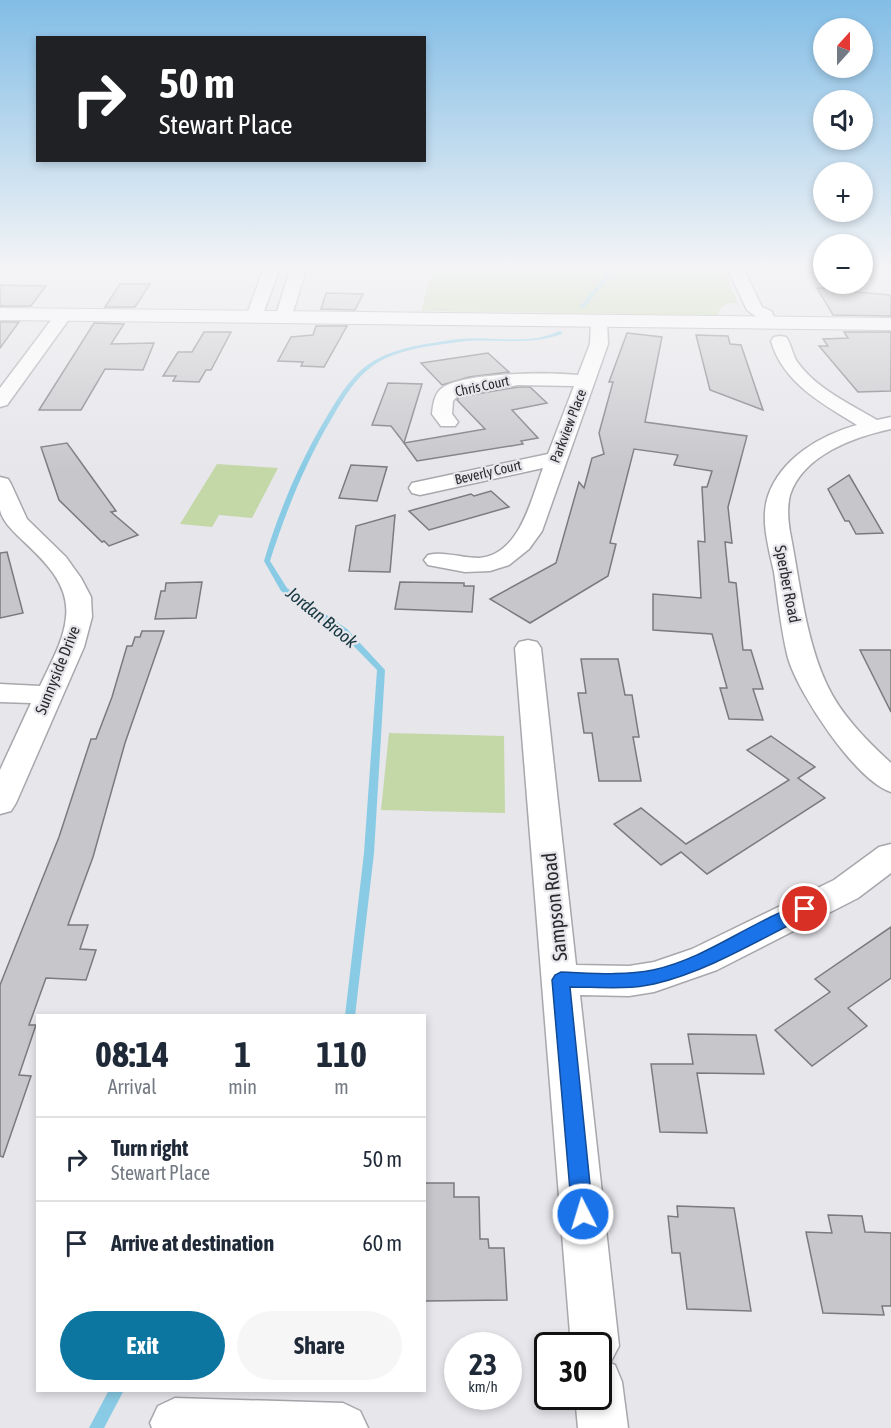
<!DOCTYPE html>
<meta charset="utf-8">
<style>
body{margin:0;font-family:"Asap Condensed",sans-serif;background:#f6f6f7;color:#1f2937;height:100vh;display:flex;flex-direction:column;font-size:22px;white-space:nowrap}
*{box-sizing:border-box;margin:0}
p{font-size:20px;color:#747a83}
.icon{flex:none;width:33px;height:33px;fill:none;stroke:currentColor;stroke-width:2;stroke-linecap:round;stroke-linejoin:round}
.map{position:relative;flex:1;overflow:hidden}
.side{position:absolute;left:36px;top:1014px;width:390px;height:378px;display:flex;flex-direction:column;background:#fff;border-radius:0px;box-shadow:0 3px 9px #0003}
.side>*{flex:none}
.banner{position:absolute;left:36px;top:36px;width:390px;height:126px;border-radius:0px;box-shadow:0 3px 9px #0003;background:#202124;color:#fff;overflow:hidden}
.needle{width:39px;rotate:21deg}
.tools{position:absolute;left:813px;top:18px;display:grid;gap:12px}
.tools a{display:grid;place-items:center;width:60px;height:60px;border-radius:50%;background:#fff;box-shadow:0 3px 9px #0003;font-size:30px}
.speed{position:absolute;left:444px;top:1332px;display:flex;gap:12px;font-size:30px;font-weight:700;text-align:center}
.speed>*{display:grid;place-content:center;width:78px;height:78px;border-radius:50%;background:#fff;box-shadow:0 3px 9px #0003;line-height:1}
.speed small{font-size:15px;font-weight:400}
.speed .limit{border:3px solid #111;border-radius:9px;background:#fff;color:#111}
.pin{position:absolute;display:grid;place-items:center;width:51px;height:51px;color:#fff;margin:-26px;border:3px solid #fff;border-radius:50%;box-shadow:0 2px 6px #0007}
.me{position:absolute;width:66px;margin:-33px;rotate:355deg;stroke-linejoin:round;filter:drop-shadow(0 0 4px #0008)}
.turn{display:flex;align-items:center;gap:21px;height:126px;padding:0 24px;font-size:27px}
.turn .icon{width:78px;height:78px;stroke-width:2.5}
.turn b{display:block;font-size:42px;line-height:51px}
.eta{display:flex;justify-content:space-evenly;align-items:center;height:102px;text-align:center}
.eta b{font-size:36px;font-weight:700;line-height:42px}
.cta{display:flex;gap:12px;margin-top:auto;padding:12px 24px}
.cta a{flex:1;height:69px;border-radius:36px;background:#0c76a1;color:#fff;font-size:24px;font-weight:700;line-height:69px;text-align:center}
.cta a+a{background:#f6f6f7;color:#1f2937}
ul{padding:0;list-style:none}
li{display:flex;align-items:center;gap:18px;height:84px;padding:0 24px;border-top:2px solid #e0e1e3}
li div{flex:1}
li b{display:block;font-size:22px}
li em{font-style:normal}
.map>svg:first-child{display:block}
</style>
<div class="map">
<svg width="891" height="1428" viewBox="0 0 891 1428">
<rect width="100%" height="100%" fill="#e6e6eb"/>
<g fill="#c4d7a7">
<path d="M430,270H724L738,303C729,303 720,304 718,315L422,311Z"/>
<polygon points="217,464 278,468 252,518 219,515 212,527 180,524"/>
<polygon points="389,733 504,736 505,813 381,810"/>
</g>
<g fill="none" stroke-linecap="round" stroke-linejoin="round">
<g fill="#89cbe4" fill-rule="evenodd">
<polygon points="611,270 615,270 584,308 580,308 580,306"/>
<path d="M560,331L562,332V334C525,347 494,337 458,342C431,346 397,349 374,365C355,378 343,399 332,418C305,463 286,511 270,561L287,588L347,629L385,670L374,853L355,1016H345L364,853L377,670L341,633L281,591L264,561C279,511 299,463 326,418C338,398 351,375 372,362C394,348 425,344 451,340C480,336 509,342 538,338C546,336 553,334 560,331Z"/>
<polygon points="109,1390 124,1390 104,1428 89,1428"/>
</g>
</g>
<g fill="#c7c7cb" stroke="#7a7a7f" stroke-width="1.5">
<polygon points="120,284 150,284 135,307 105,307"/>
<polygon points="0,285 46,286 31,306 0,306"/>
<polygon points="817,288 853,289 855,292 891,295 891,316 833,315"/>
<polygon points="326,293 363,294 355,310 321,309"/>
<polygon points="0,322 19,322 0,348"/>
<polygon points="94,323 124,324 111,344 154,343 143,370 105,369 81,410 39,410"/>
<polygon points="316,326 347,326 324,367 301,366 303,362 278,361 291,337 313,335"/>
<polygon points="204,332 231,332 211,370 206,370 199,382 173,381 176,376 163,376 178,352 192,352"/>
<polygon points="844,332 891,332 891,391 858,392 819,346 828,346 823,339 848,338"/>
<polygon points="627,333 662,337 645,422 747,436 728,507 732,543 725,542 729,582 736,583 743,650 751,650 763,689 753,689 763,720 729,719 720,688 727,688 712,634 653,630 653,594 701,598 698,541 705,542 702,487 707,487 712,471 674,465 678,455 634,449 610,543 616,544 608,576 530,623 490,599 556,563 579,482 584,488 592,458 604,454 599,433 613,382 609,382"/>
<polygon points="696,335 728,336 730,344 741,345 763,410 710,390"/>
<polygon points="488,353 509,372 469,377 442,385 421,363"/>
<polygon points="388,383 422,384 404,443 391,426 372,425"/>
<polygon points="518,387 530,387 547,403 512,410 538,438 521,441 523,444 417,461 404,443 485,429 457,400 459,397"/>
<polygon points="67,443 116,511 111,512 138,535 109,546 104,541 102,542 59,500 41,447"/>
<polygon points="351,465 387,467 377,501 339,498"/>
<polygon points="849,475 883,533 856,534 849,521 845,521 828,489"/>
<polygon points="491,491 509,507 429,530 409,511 471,494 474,496"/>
<polygon points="395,515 390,572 349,571 356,526"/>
<polygon points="7,552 23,613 0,618 0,553"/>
<polygon points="202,582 196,618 155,619 161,591 165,591 166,583"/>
<polygon points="400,582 464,583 464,586 474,586 472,612 395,609"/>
<polygon points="142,631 164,631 125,743 93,857 68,925 88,925 80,949 96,950 86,980 46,978 29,1025 36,1025 19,1075 31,1076 3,1157 0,1156 0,985 59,837 91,739 96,739 112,697 127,646 132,646 135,637 140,637"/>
<polygon points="860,650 891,650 891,712"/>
<polygon points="581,659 618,659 625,695 632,695 639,737 633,737 641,781 599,781 592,733 584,733 578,693 586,693"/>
<polygon points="771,736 815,767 798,778 825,798 707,874 681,852 661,865 614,824 641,808 686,844 789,780 747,750"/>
<polygon points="891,927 891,978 848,1008 867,1026 812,1066 775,1030 830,992 815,979"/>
<polygon points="688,1034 756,1035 764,1074 697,1073 707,1133 660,1132 651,1064 693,1064"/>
<polygon points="424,1183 454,1183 454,1197 479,1197 480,1239 488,1239 489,1248 504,1248 507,1300 424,1301"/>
<polygon points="677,1206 734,1208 751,1311 687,1309 680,1253 672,1253 668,1216 678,1217"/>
<polygon points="828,1215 862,1216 865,1232 891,1233 891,1306 882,1306 884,1315 823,1313 806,1232 832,1233"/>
</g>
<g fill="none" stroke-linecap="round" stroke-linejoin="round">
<g stroke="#a7a7ac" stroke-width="3">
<g id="minor">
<polygon points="263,270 279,270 262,317 254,322 246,317"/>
<polygon points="290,270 306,270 291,318 283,323 275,318"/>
<polygon points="728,270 744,270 762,307 771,311 778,323 775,327 763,327 758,318 747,310"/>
<polygon points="64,310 72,315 7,405 0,407 0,388 58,311"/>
<path d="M599,316L605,317L607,321L608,344L542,531L529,549L509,565L490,571L465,572L428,565L424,560L428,555C444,551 461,558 479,558C520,555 531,499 543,468L420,495L412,493L409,488L412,483L548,454L574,386L518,385L458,395L453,401L452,414L458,422L455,426H441L432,414C433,405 434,394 442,388C465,372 550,372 578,375L590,344L591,321L593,317Z"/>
<path d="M780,336L786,337C792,345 792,355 798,363C817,389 850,404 877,420L891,417V429C854,437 803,455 790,495C787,507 788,520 790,532C800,582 805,638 827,685C841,715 867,741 891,763V792C856,781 798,693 788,658C781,630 778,600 774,572C769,549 760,520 768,496C781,458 821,435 857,425C823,404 783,383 771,341L774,337Z"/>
<path d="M0,477L8,479L11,484L27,519L66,557L81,578L91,597L92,617L84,647L16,803L11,811L0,814V770L31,703L0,702V684L40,686C50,664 64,641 66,617C70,582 41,558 18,536C11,529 2,520 0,510C0,500 0,488 0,477Z"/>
<polygon points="528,640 537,642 541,648 576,965 629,966 654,962 692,949 834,880 879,847 891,844 891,873 858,898 717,970 654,992 629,996 580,995 619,1346 610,1363 615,1365 622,1382 628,1428 578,1428 575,1396 598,1396 598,1346 571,1346 515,648 519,642"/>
<polygon points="175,1398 343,1403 360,1411 368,1428 152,1428 150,1423 158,1406"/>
</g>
</g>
<g stroke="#a7a7ac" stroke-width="2">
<polygon id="secondary" points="0,308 891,318 891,330 0,320"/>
</g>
<use href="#minor" fill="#fff" fill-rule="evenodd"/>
<use href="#secondary" fill="#fff" fill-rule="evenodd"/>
</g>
<linearGradient id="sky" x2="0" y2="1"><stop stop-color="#82bde6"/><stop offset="0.57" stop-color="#f4f4f6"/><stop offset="1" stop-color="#f4f4f6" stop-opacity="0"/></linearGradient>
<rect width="891" height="470" fill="url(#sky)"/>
<path fill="#1a73e8" stroke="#114b97" stroke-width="1.5" d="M805,903L811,905L813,909L811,914C760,939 709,971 654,984C627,990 598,987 570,987L593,1214L590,1222L583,1225L575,1222L572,1214L552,980L555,975L561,972C591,973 623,976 653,970C708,958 752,920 805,903Z"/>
<g text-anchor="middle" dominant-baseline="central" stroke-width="4.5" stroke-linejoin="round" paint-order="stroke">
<g font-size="14" fill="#2b2b2d" stroke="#e6e6eb">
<text transform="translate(482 386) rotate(-12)">Chris Court</text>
<text transform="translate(568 426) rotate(-69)">Parkview Place</text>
<text transform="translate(488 472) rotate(-13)">Beverly Court</text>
</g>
<g font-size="16" fill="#2b2b2d" stroke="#e6e6eb">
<text transform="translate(788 584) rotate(79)">Sperber Road</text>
<text transform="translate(57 670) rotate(-68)">Sunnyside Drive</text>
</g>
<g font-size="18" font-style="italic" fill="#153540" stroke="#e6e6eb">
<text transform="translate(322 617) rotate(39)">Jordan Brook</text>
</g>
<g font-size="20" fill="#2b2b2d" stroke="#e6e6eb">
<text transform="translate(554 907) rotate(-96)">Sampson Road</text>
</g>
</g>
</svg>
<div class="tools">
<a><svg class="needle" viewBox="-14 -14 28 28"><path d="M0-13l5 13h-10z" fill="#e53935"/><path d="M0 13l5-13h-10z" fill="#747a83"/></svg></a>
<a><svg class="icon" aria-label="sound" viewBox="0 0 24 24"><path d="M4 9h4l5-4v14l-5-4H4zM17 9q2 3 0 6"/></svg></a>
<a>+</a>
<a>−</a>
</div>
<div class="speed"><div>23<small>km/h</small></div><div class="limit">30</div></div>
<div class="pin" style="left:805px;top:909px;background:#d93025"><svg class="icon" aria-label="arrive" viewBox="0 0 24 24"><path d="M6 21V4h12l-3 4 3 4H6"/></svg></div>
<svg class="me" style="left:583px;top:1214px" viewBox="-20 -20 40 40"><circle r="17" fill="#1a73e8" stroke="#fff" stroke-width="3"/><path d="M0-11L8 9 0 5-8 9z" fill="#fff"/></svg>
<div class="banner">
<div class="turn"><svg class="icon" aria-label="right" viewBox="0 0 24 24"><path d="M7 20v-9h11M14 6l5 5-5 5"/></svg><div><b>50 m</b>Stewart Place</div></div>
</div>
<section class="side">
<div class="eta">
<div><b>08:14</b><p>Arrival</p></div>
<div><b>1</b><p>min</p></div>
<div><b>110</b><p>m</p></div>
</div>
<ul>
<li><svg class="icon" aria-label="right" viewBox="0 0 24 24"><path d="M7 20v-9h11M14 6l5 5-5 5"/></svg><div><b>Turn right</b><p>Stewart Place</p></div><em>50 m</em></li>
<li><svg class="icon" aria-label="arrive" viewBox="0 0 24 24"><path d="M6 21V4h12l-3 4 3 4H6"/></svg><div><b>Arrive at destination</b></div><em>60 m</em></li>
</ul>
<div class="cta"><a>Exit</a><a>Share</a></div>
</section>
</div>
